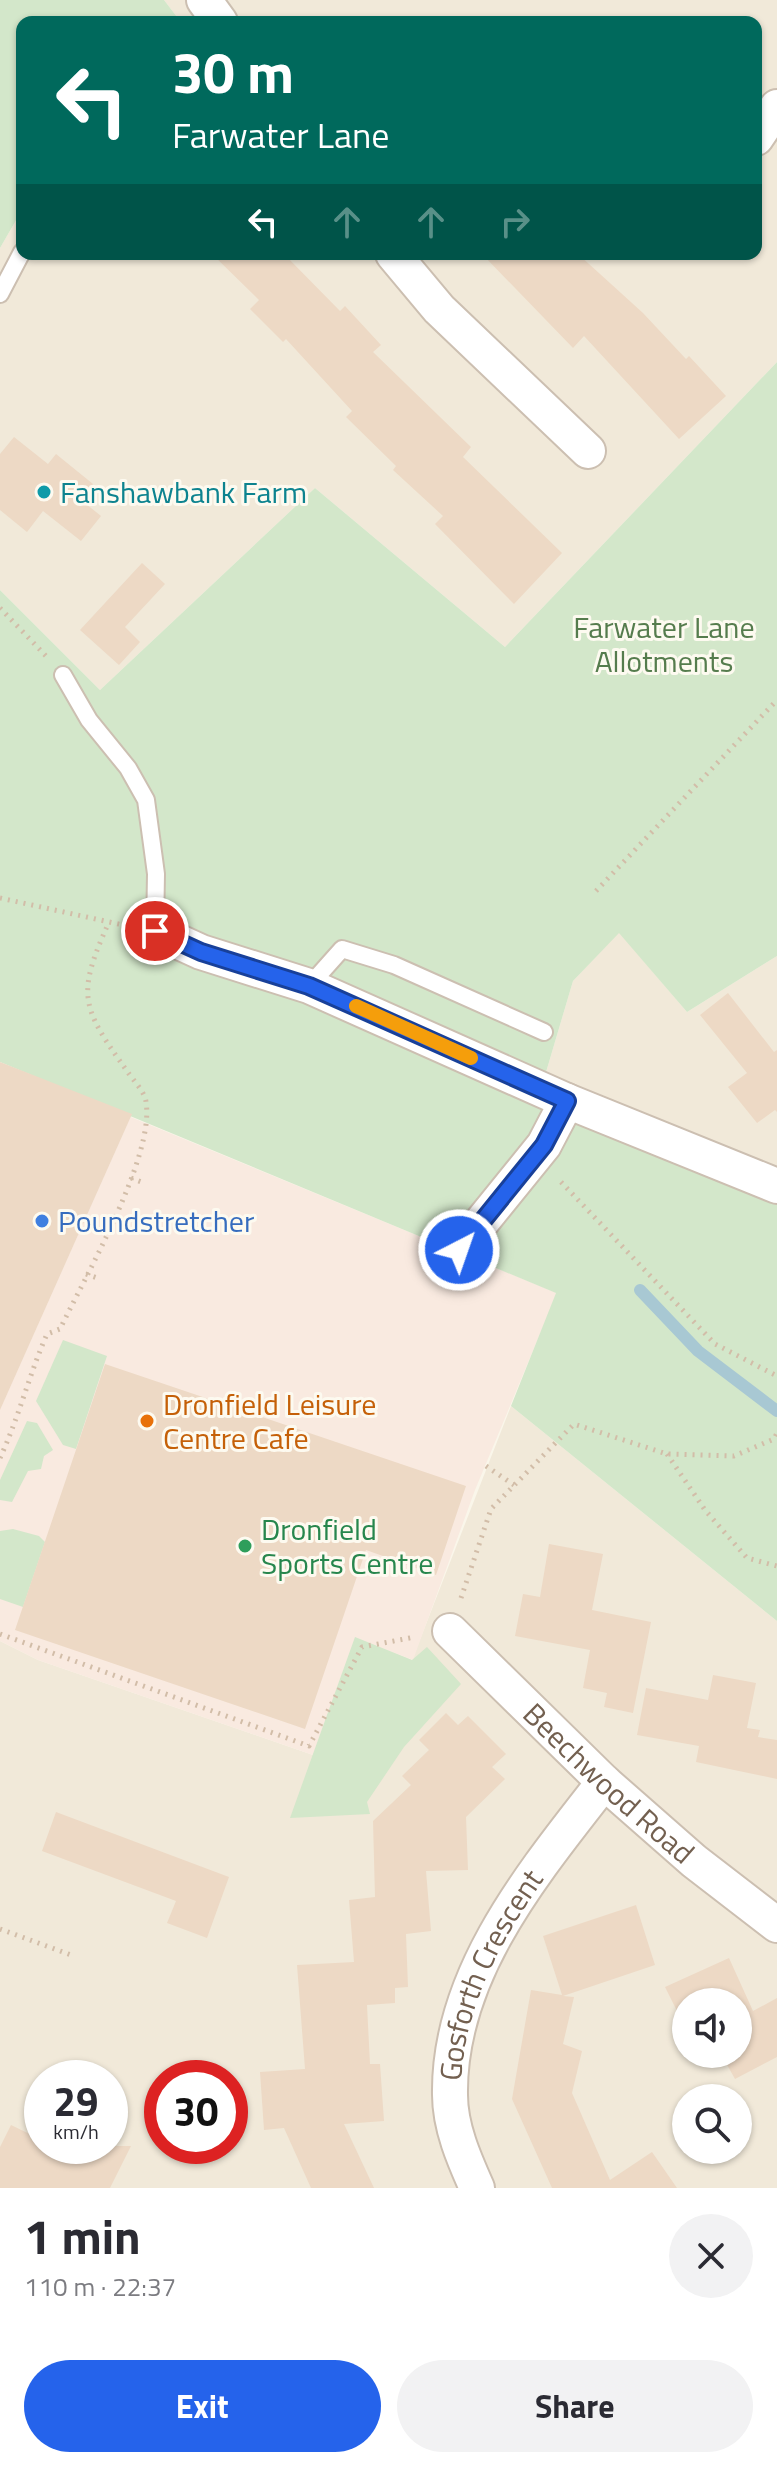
<!DOCTYPE html>
<meta charset="utf-8">
<style>
body{margin:0;font-family:"Titillium Web",sans-serif;background:#f2f2f3;color:#2b2b33;height:100vh;display:flex;flex-direction:column;font-size:30px;white-space:nowrap}
*{box-sizing:border-box;margin:0}
p{font-size:26px;color:#7c7c81}
.icon{flex:none;width:44px;height:44px;fill:none;stroke:currentColor;stroke-width:2;stroke-linecap:round;stroke-linejoin:round}
.map{position:relative;height:2188px;overflow:hidden}
.drawer{display:flex;flex-direction:column;background:#fff;flex:1}
.drawer>*{flex:none}
.top-card{position:absolute;left:16px;top:16px;width:746px;height:244px;border-radius:16px;box-shadow:0 2px 6px #0004;background:#00695c;color:#fff;overflow:hidden}
.controls{position:absolute;left:672px;top:1988px;display:grid;gap:16px}
.controls a{display:grid;place-items:center;width:80px;height:80px;border-radius:50%;background:#fff;box-shadow:0 2px 6px #0004;font-size:40px}
.speed{position:absolute;left:24px;top:2060px;display:flex;gap:16px;font-size:40px;font-weight:700;text-align:center}
.speed>*{display:grid;place-content:center;width:104px;height:104px;border-radius:50%;background:#fff;box-shadow:0 2px 6px #0004;line-height:1}
.speed small{font-size:20px;font-weight:400}
.speed .limit{border:12px solid #d22;background:#fff;color:#111}
.pin{position:absolute;display:grid;place-items:center;width:68px;height:68px;color:#fff;margin:-34px;border:4px solid #fff;border-radius:50%;box-shadow:0 2px 8px #0007}
.me{position:absolute;width:88px;margin:-44px;rotate:41deg;stroke-linejoin:round;filter:drop-shadow(0 0 6px #0008)}
.turn{display:flex;align-items:center;gap:28px;height:168px;padding:0 24px;font-size:36px}
.turn .icon{width:104px;height:104px;stroke-width:2.5}
.turn b{display:block;font-size:56px;line-height:68px}
.lanes{display:flex;align-items:center;height:76px;padding:0 24px;background:#0003;justify-content:center;gap:40px;direction:ltr}
.lanes .off{opacity:.35}
.round{display:grid;place-items:center;flex:none;width:84px;height:84px;border-radius:42px;background:#f2f2f3}
.summary{display:flex;align-items:center;justify-content:space-between;height:136px;padding:0 24px}
h1{font-size:48px;font-weight:700;line-height:60px}
.cta{display:flex;gap:16px;margin-top:auto;padding:16px 24px}
.cta a{flex:1;height:92px;border-radius:48px;background:#2563eb;color:#fff;font-size:32px;font-weight:700;line-height:92px;text-align:center}
.cta a+a{background:#f2f2f3;color:#2b2b33}
.map>svg:first-child{display:block}
</style>
<div class="map">
<svg width="777" height="2188" viewBox="0 0 777 2188">
<rect width="100%" height="100%" fill="#faf6ea"/>
<g fill="#f1e9d9" fill-rule="evenodd">
<polygon points="164,0 777,0 777,362 505,647 315,488 100,690 0,590 0,248 22,210 22,254 756,254 756,22 173,22 177,17"/>
<polygon points="619,932 687,1012 777,956 777,1201 536,1106 573,981"/>
<path d="M511,1406L777,1621V2188H0V1641L38,1660L313,1755L355,1637L412,1660ZM686,2002H738V2054H686ZM42,2078H110V2146H42ZM162,2078H230V2146H162ZM686,2098H738V2150H686Z"/>
</g>
<polygon fill="#f9eae0" points="0,1063 557,1293 475,1490 413,1660 355,1638 313,1755 38,1660 0,1641"/>
<g fill="#d3e7ca">
<polygon points="0,0 164,0 177,17 173,22 22,22 22,210 0,248"/>
<polygon points="777,362 777,956 687,1012 619,933 573,981 536,1106 777,1201 777,1621 511,1406 556,1293 0,1062 0,590 100,690 315,488 505,647"/>
<polygon points="63,1340 107,1356 76,1449 63,1445 36,1401"/>
<polygon points="27,1421 37,1423 53,1450 44,1456 41,1469 28,1471 12,1502 0,1500 0,1480"/>
<polygon points="13,1529 39,1536 45,1542 23,1607 0,1599 0,1531"/>
<polygon points="355,1637 412,1660 427,1647 461,1684 404,1747 367,1802 370,1814 290,1818"/>
</g>
<g fill="none" stroke-linecap="round" stroke-linejoin="round">
<polyline stroke="#a8c8d3" stroke-width="12" points="640,1290 698,1351 777,1411"/>
</g>
<g fill="#edd9c5">
<polygon points="212,254 284,254 340,311 345,306 381,345 373,352 471,447 463,457 562,553 514,604 435,524 443,516 393,470 396,466 346,417 352,411 286,339 283,342 250,309 259,300"/>
<polygon points="482,254 578,254 643,313 686,359 689,356 726,396 679,439 584,336 573,348"/>
<polygon points="14,437 48,464 56,454 93,484 81,500 101,516 81,541 43,511 27,532 0,510 0,454"/>
<polygon points="142,563 165,584 125,627 140,642 119,665 80,630"/>
<polygon points="728,993 774,1052 777,1050 777,1112 775,1110 757,1123 728,1087 747,1073 700,1015"/>
<polygon points="0,1062 132,1114 0,1410"/>
<polygon points="105,1364 466,1486 436,1575 366,1550 305,1729 15,1630"/>
<polygon points="549,1544 603,1554 592,1610 651,1622 633,1713 604,1707 607,1693 583,1688 590,1650 515,1636 523,1594 540,1597"/>
<polygon points="713,1675 756,1683 747,1728 760,1730 758,1737 777,1740 777,1779 696,1762 699,1746 637,1735 646,1688 708,1700"/>
<polygon points="446,1713 458,1725 468,1716 506,1754 492,1767 505,1779 466,1817 468,1870 426,1871 431,1931 406,1934 408,1987 395,1988 395,2003 367,2005 370,2064 380,2064 384,2121 344,2124 374,2188 311,2188 284,2128 264,2130 260,2072 305,2069 297,1965 354,1962 349,1900 375,1897 373,1821 411,1785 402,1776 429,1750 419,1740"/>
<polygon points="56,1812 229,1877 207,1938 167,1923 176,1901 42,1851"/>
<polygon points="636,1905 655,1965 563,1996 574,1997 563,2044 582,2051 572,2093 610,2180 652,2152 677,2188 552,2188 512,2099 531,1990 562,1995 543,1936"/>
<polygon points="729,1958 753,2011 777,1998 777,2057 735,2079 721,2054 738,2054 738,2002 686,2002 686,2019 682,2021 665,1987"/>
<polygon points="11,2125 42,2140 42,2146 131,2146 110,2188 0,2188 0,2147"/>
</g>
<g fill="none" stroke-linecap="round" stroke-linejoin="round">
<g stroke="#ccbfb1" stroke-width="20">
<g id="lane">
<polyline points="0,294 22,252"/>
<polyline points="63,675 89,720 128,768 146,800 156,874 155,931"/>
<polyline points="309,986 342,949 394,965 544,1032"/>
</g>
</g>
<g stroke="#ccbfb1" stroke-width="38">
<g id="street">
<polyline points="204,0 220,22"/>
<polyline points="756,138 777,107"/>
<polyline points="393,254 439,309 588,451"/>
<polyline points="155,931 201,952 309,986 567,1101 777,1186"/>
<polyline points="459,1250 544,1145 567,1101"/>
<path id="s1" d="M450,1631L604,1782L694,1861L777,1925"/>
<path id="s2" d="M477,2188C464,2159 450,2127 450,2095C448,1974 534,1872 604,1782"/>
</g>
</g>
<g stroke="#d2bda8" stroke-width="5" stroke-dasharray="2 6" stroke-linecap="butt">
<polyline points="0,608 46,656"/>
<polyline points="596,891 777,700"/>
<polyline points="0,898 123,925"/>
<polyline points="131,1178 144,1183"/>
<polyline points="561,1182 715,1344 777,1376"/>
<polyline points="86,1274 100,1279"/>
<polyline points="667,1454 705,1510 747,1558 777,1566"/>
<path d="M0,1458C19,1417 29,1375 47,1334L60,1329C85,1277 155,1156 146,1102C145,1092 133,1080 127,1071C81,1007 76,995 109,922"/>
<polyline points="486,1466 514,1485"/>
<polyline points="461,1598 491,1509 574,1424 667,1454 734,1456 774,1439 777,1433"/>
<polyline points="0,1634 309,1746 362,1647 415,1637"/>
<polyline points="0,1929 71,1955"/>
</g>
<use href="#lane" stroke="#fff" stroke-width="16"/>
<use href="#street" stroke="#fff" stroke-width="34"/>
</g>
<g fill="none" stroke-linecap="round" stroke-linejoin="round">
<g stroke="#184099" stroke-width="20">
<polyline id="route" points="155,931 201,952 309,986 567,1101 544,1145 459,1250"/>
</g>
<use href="#route" stroke="#2563eb" stroke-width="14"/>
<polyline stroke="#f59e0b" stroke-width="14" points="356,1006 471,1058"/>
</g>
<circle fill="#0f9aa8" stroke="#fdfaf0" stroke-width="3" cx="44" cy="492" r="8"/>
<circle fill="#3f7fe0" stroke="#fdfaf0" stroke-width="3" cx="42" cy="1221" r="8"/>
<circle fill="#e8710a" stroke="#fdfaf0" stroke-width="3" cx="147" cy="1421" r="8"/>
<circle fill="#2e9e5b" stroke="#fdfaf0" stroke-width="3" cx="245" cy="1546" r="8"/>
<g text-anchor="middle" dominant-baseline="central" stroke-width="6" stroke-linejoin="round" paint-order="stroke">
<g font-size="30" fill="#0d838f" stroke="#fdfaf0" text-anchor="start">
<text x="60" y="492">Fanshawbank Farm</text>
</g>
<g font-size="30" fill="#557c4d" stroke="#fdfaf0">
<text x="664" y="627">Farwater Lane<tspan x="664" dy="34">Allotments</tspan></text>
</g>
<g font-size="30" fill="#366cbe" stroke="#fdfaf0" text-anchor="start">
<text x="58" y="1221">Poundstretcher</text>
</g>
<g font-size="30" fill="#c56008" stroke="#fdfaf0" text-anchor="start">
<text x="163" y="1404">Dronfield Leisure<tspan x="163" dy="34">Centre Cafe</tspan></text>
</g>
<g font-size="30" fill="#27864d" stroke="#fdfaf0" text-anchor="start">
<text x="261" y="1529">Dronfield<tspan x="261" dy="34">Sports Centre</tspan></text>
</g>
<g font-size="30" fill="#736050" stroke="#fdfaf0">
<text stroke="none"><textPath href="#s1" startOffset="220">Beechwood Road</textPath></text>
<text stroke="none"><textPath href="#s2" startOffset="226">Gosforth Crescent</textPath></text>
</g>
</g>
</svg>
<div class="controls">
<a><svg class="icon" aria-label="sound" viewBox="0 0 24 24"><path d="M4 9h4l5-4v14l-5-4H4zM17 9q2 3 0 6"/></svg></a>
<a><svg class="icon" aria-label="search" viewBox="0 0 24 24"><circle cx="10" cy="10" r="6"/><path d="M15 15l6 6"/></svg></a>
</div>
<div class="speed"><div>29<small>km/h</small></div><div class="limit">30</div></div>
<div class="pin" style="left:155px;top:931px;background:#d93025"><svg class="icon" aria-label="arrive" viewBox="0 0 24 24"><path d="M6 21V4h12l-3 4 3 4H6"/></svg></div>
<svg class="me" style="left:459px;top:1250px" viewBox="-20 -20 40 40"><circle r="17" fill="#2563eb" stroke="#fff" stroke-width="3"/><path d="M0-11L8 9 0 5-8 9z" fill="#fff"/></svg>
<div class="top-card">
<div class="turn"><svg class="icon" aria-label="left" viewBox="0 0 24 24"><path d="M17 20v-9H6M10 6l-5 5 5 5"/></svg><div><b>30 m</b>Farwater Lane</div></div>
<div class="lanes"><svg class="icon" aria-label="left" viewBox="0 0 24 24"><path d="M17 20v-9H6M10 6l-5 5 5 5"/></svg><svg class="icon off" aria-label="ahead" viewBox="0 0 24 24"><path d="M12 20V5M6 11l6-6 6 6"/></svg><svg class="icon off" aria-label="ahead" viewBox="0 0 24 24"><path d="M12 20V5M6 11l6-6 6 6"/></svg><svg class="icon off" aria-label="right" viewBox="0 0 24 24"><path d="M7 20v-9h11M14 6l5 5-5 5"/></svg></div>
</div>
</div>
<section class="drawer">
<div class="summary"><div><h1>1 min</h1><p>110 m · 22:37</p></div><a class="round"><svg class="icon" aria-label="close" viewBox="0 0 24 24"><path d="M6 6l12 12M18 6L6 18"/></svg></a></div>
<div class="cta"><a>Exit</a><a>Share</a></div>
</section>
